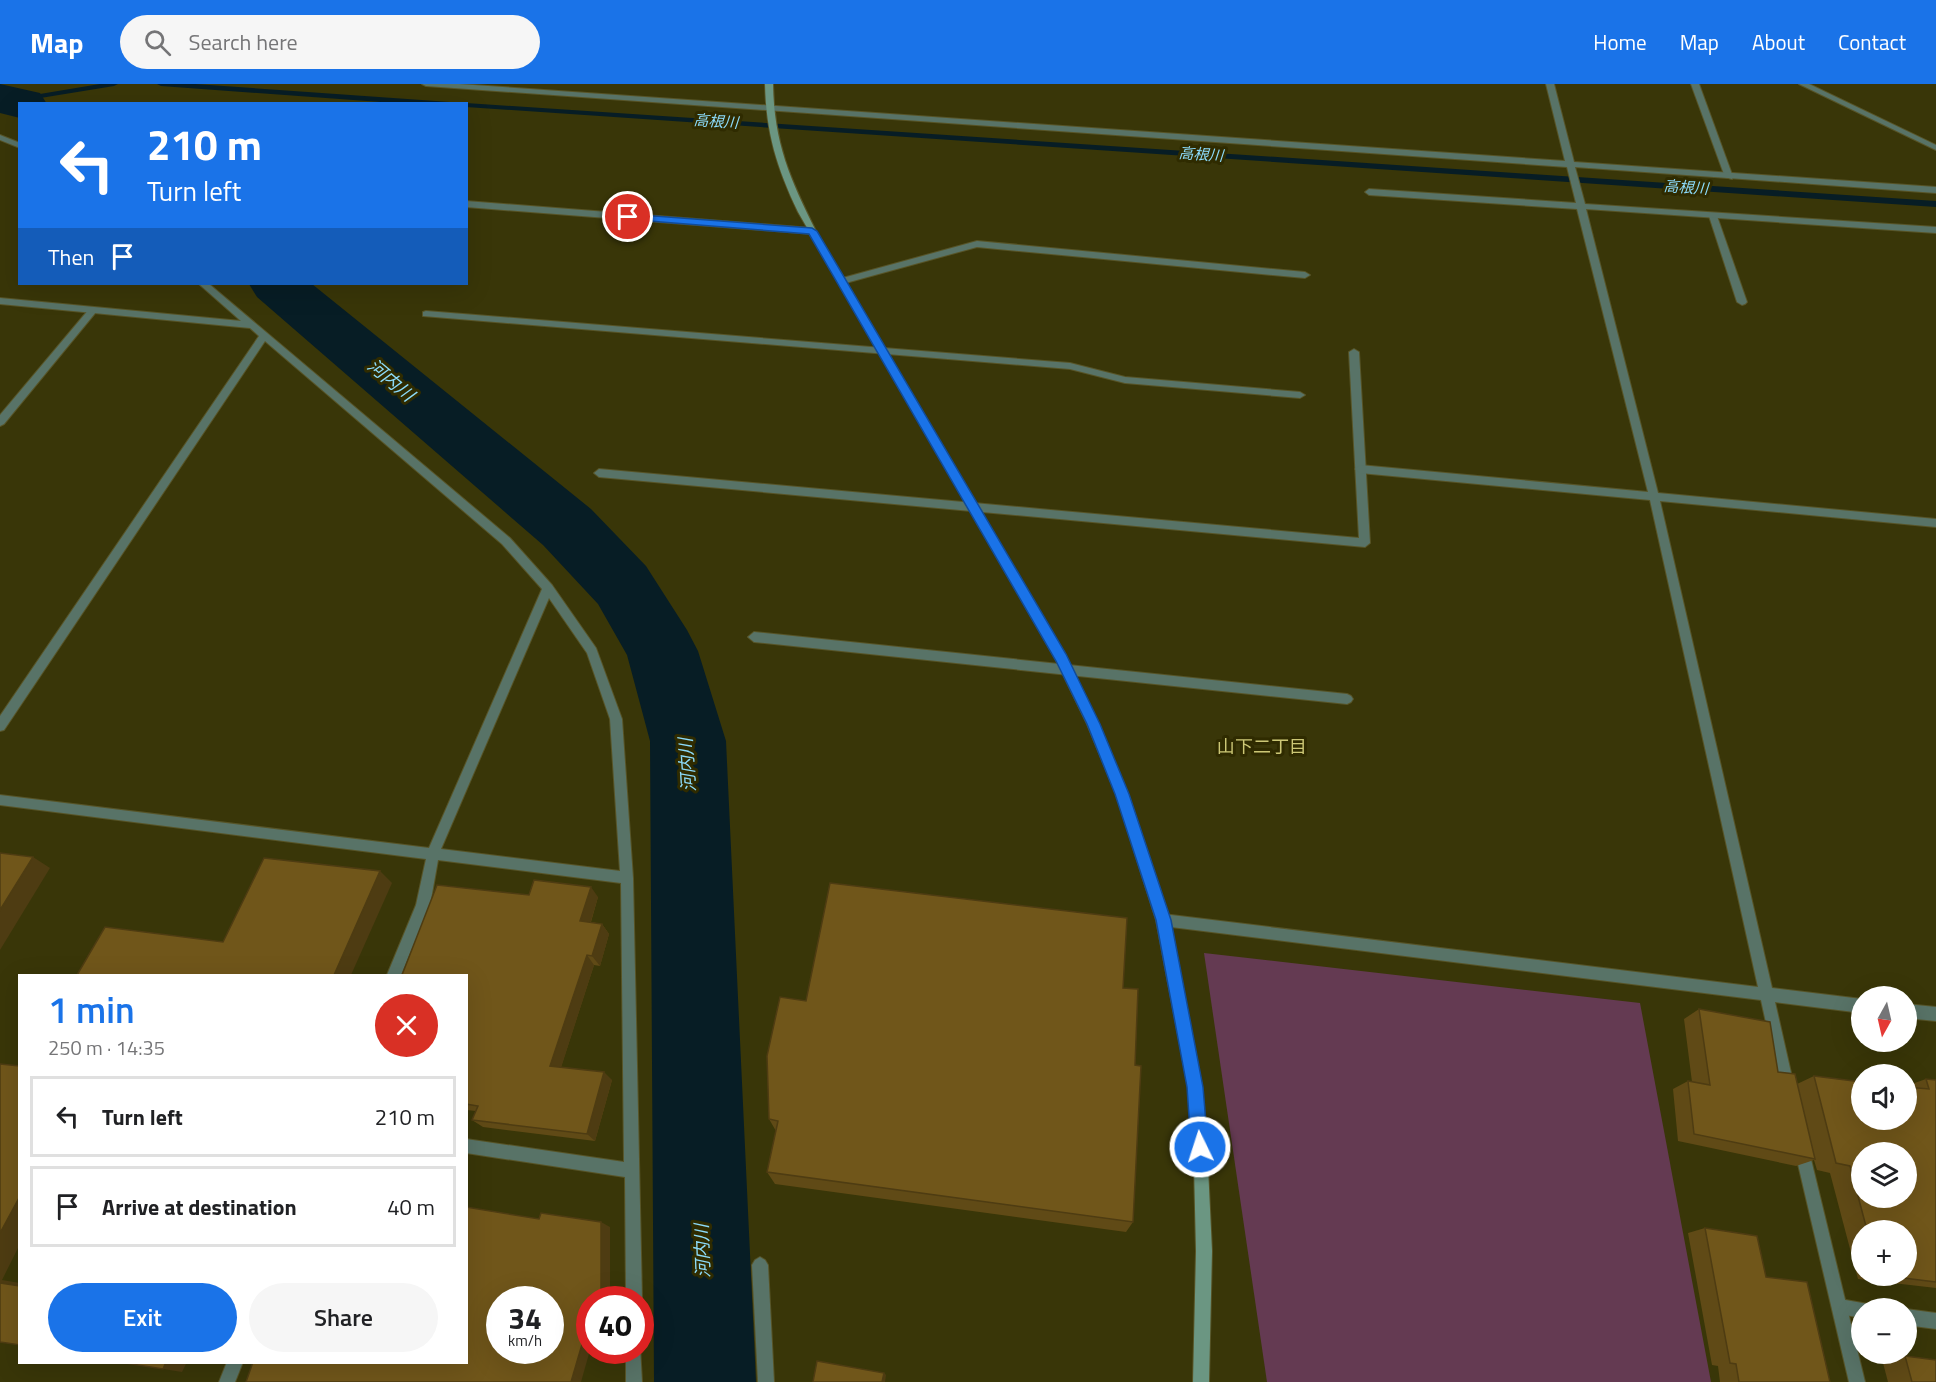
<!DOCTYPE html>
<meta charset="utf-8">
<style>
body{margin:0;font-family:"Titillium Web","Noto Sans JP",sans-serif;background:#f6f6f6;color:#202124;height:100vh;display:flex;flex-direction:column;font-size:22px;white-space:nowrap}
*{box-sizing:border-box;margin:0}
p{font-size:20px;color:#757577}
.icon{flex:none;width:33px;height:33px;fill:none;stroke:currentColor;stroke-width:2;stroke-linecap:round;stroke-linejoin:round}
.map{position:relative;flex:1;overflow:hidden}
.drawer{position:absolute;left:18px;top:890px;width:450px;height:390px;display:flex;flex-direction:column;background:#fff;border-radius:0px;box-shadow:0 6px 24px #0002}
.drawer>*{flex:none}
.guide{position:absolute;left:18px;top:18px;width:450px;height:183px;border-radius:0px;box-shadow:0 6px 24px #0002;background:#1a73e8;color:#fff;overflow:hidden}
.needle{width:39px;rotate:188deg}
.tools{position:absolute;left:1851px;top:902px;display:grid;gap:12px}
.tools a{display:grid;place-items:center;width:66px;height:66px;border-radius:50%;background:#fff;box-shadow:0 6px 24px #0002;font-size:30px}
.speed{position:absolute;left:486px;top:1202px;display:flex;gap:12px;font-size:30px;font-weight:700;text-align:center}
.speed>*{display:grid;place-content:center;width:78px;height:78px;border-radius:50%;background:#fff;box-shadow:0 6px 24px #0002;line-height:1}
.speed small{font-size:15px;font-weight:400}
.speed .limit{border:9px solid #d22;background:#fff;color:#111}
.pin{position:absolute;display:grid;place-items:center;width:51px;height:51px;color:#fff;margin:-26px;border:3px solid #fff;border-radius:50%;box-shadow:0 2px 6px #0007}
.me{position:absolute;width:66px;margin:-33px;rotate:356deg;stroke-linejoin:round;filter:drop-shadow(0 0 4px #0008)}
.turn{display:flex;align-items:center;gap:21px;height:126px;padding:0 30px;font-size:27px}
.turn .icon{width:78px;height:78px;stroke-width:2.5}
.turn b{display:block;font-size:42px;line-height:51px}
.then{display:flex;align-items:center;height:57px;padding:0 30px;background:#0003;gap:12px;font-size:22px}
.round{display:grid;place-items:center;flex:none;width:63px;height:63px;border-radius:32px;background:#f6f6f6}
.head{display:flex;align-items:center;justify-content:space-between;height:102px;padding:0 30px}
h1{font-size:36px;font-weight:600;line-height:45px;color:#1a73e8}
.primary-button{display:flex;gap:12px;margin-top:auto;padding:12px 30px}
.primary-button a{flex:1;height:69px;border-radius:36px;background:#1a73e8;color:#fff;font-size:24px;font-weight:600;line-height:69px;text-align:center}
.primary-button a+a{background:#f6f6f6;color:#202124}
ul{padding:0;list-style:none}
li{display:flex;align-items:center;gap:18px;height:81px;margin:0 12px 9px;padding:0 18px;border:3px solid #e0e0e0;border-radius:0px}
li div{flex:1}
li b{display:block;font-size:22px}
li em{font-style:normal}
header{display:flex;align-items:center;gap:36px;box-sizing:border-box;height:84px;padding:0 30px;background:#1a73e8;color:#fff}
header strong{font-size:28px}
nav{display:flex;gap:33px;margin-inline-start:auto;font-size:21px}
.search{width:420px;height:54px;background:#f6f6f6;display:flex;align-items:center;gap:15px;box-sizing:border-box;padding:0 21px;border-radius:33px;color:#757577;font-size:22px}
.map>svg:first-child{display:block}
</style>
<header>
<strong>Map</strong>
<div class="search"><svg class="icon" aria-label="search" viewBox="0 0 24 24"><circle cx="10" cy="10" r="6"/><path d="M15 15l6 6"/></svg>Search here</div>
<nav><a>Home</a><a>Map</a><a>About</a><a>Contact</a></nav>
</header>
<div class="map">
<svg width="1936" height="1298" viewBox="0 0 1936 1298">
<rect width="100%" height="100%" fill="#393608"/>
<polygon fill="#643a52" points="1204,869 1640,919 1711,1298 1267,1298"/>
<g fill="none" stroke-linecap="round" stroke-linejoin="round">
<g fill="#071d25" fill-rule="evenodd">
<polygon points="100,0 118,0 114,2 16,18 12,16 16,14"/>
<polygon points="157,0 195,0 450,18 454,20 408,20 161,2"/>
<polygon points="466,19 1936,117 1936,123 466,23 466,20 463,20"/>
</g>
<g fill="#071d25" fill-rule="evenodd">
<polygon points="0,0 40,9 47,20 20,20 20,34 0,29"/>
<polygon points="249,200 312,200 591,425 646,482 687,546 698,567 726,657 756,1298 654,1298 650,657 627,571 598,520 543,461 257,213"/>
</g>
<g stroke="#575427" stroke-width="2">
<g id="lane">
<polygon points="1691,0 1699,0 1733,93 1732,95 1725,93"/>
<polygon points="466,117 812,144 816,147 812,150 466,123"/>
<polygon points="1713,129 1717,132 1747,218 1745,220 1742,221 1737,218 1709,132"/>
<polygon points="977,157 1305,188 1310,191 1305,194 977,163 842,200 837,197 839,195"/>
<polygon points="93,223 98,226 96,228 4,340 0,342 0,331 90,224"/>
<polygon points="426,227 1070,279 1125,293 1300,308 1305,311 1300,314 1125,299 1070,285 423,232 423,228"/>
<polygon points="1354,265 1359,268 1370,459 1365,463 599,393 594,389 599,385 1359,454 1349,268"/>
<polygon points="754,548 1347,610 1351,612 1353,615 1351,618 1347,620 754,558 748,553"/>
<polygon points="1840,1215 1868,1220 1869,1224 1862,1224 1862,1234 1834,1229 1832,1223 1834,1217"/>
<polygon points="1906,1225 1936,1229 1936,1245 1906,1241"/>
</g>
</g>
<g stroke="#575427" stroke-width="2">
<g id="street">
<polygon points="422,0 459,0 1565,77 1546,0 1554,0 1574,78 1936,103 1936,109 1575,83 1585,120 1936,143 1936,149 1586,125 1658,409 1936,435 1936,443 1660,417 1772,904 1862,915 1862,929 1775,918 1794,1002 1792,1007 1787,1009 1782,1007 1780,1002 1761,916 1163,842 1158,840 1156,836 1158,832 1163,830 1758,903 1650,416 1360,389 1355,385 1360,381 1648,408 1577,125 1369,111 1365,108 1369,105 1576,119 1567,83 426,2"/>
<polygon points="1799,0 1809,0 1936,61 1936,66"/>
<polygon points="0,51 20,59 20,64 0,56"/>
<path d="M199,200H209L510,454L552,501L596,564L622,635L633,794L642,1215L640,1218V1215H626L625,1093L466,1069V1055L624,1078L621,799L438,776L430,821L401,891H387L416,821L426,775L0,721V711L429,764L542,505L502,460L265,257L4,646L0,647V632L259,252L250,244L0,220V214L241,237ZM549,514L587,569L610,635L620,787L441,765Z"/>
<polygon points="1906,920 1936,923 1936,937 1906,934"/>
<polygon points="1801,1056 1806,1058 1808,1063 1865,1298 1849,1298 1794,1063 1796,1058"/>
<polygon points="760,1173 765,1176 768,1181 774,1298 758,1298 752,1181 755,1176"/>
<polygon points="640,1262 642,1298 626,1298 626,1266 640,1266"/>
<polygon points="227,1278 243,1278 235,1298 219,1298"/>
</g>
</g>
<g stroke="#575427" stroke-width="2">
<path id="secondary" d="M765,0H773C774,59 790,95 816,147L1065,571L1099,640L1128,710L1170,836L1202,1003L1208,1083L1212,1167L1209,1298H1193L1196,1167L1194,1083L1188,1003L1156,836L1116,710L1087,640L1056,576L798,128C777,84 766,49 765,0Z"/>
</g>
<use href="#lane" fill="#587367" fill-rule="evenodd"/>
<use href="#street" fill="#587367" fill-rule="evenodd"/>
<use href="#secondary" fill="#6b9682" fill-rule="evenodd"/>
</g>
<g fill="#604a16" fill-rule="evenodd">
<polygon points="529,811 598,813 591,838 602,840 609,850 600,882 594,881 561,983 612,996 595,1057 483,1043 472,1036 476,1027 466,1026 466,891"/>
<polygon points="1123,904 1135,981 1133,1138 1126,1148 775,1100 767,1088 776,1047 769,1035 806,917"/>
<path d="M1699,925L1778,988L1797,1000L1814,992L1906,1035V1002L1926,995L1936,996V1204L1858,1195L1830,1089L1817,1086L1814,1076L1796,1082L1678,1057L1673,1005L1688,997L1692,998L1684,935ZM1862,1146H1906V1191H1862Z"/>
<polygon points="1705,1144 1766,1193 1830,1298 1720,1298 1718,1282 1712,1281 1688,1149"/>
<polygon points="1905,1272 1936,1298 1888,1298 1882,1275"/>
</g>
<g fill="#4e3c12">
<polygon points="33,773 50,784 0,866 0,826"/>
<polygon points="380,787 392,799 351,891 334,891"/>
<polygon points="591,803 598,813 588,847 580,837"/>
<polygon points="602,840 609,850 600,882 592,872"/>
<polygon points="587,871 594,881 559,990 550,982"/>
<polygon points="604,988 612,996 595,1057 587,1050"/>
<polygon points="20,1112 20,1160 2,1196 20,1199 20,1202 0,1199 0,1149"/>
<polygon points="601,1138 610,1143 610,1215 606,1215 601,1213"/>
<polygon points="590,1233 590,1266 581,1298 571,1298"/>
<polygon points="166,1278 187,1278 182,1288 163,1285"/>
<polygon points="884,1289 886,1291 885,1298 882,1298"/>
</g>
<g fill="#70561a" stroke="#4e3c12" stroke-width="1.5" fill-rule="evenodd">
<polygon points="0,769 33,773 0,826"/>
<polygon points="264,774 380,787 334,891 77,891 105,843 223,858"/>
<polygon points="534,796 591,803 580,837 602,840 592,872 587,871 550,982 604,988 587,1050 472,1036 478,1022 466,1020 466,891 402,891 437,801 529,811"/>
<polygon points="830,799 1127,834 1123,904 1138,905 1135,981 1141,982 1133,1138 767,1088 778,1037 769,1035 767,972 780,913 806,917"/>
<polygon points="1699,925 1770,938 1778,988 1795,990 1815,1075 1694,1050 1688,997 1710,1001"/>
<polygon points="0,980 20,982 20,1112 0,1149"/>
<path d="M1814,992L1862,998V1035H1906V1003L1929,1005L1926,995L1936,996V1198L1879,1191H1906V1146H1867L1850,1082L1836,1079ZM1862,1068H1906V1113H1862Z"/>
<path d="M466,1123L539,1135L541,1129L601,1138V1213L595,1212L594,1215H590V1233L571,1298H246L253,1278H466ZM500,1215H550V1266H500Z"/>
<polygon points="1705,1144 1757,1152 1766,1193 1807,1198 1830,1298 1739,1298 1736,1280 1730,1279"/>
<polygon points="0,1199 20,1202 20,1261 0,1258"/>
<polygon points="1905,1272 1936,1276 1936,1298 1912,1298"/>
<polygon points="817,1277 884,1289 882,1298 813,1298"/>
<polygon points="119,1278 166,1278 163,1285"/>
</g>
<polygon fill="#1a73e8" stroke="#114b97" stroke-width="1.5" points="628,130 812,144 817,147 1066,570 1100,640 1129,710 1171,836 1203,1003 1208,1063 1206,1069 1200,1072 1194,1069 1191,1063 1187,1003 1156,836 1115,710 1087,640 1056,577 809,150 624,135 624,131"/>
<g text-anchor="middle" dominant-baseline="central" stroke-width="6" stroke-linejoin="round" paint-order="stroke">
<g font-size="15" font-style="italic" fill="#8cdbfa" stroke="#2f2b00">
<text transform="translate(716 37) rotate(4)">高根川</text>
<text transform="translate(1201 70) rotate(4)">高根川</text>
<text transform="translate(1686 103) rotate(4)">高根川</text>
</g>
<g font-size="18" font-style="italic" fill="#8cdbfa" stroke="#2f2b00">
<text transform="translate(391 296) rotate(40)">河内川</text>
<text transform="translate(687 681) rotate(-94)">河内川</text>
<text transform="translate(702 1167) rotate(-92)">河内川</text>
</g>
<g font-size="18" fill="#ccc775" stroke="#2f2b00">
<text x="1262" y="662">山下二丁目</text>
</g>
</g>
</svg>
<div class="tools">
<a><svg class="needle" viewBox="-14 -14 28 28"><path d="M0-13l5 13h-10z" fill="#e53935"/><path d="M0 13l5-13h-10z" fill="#757577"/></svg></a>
<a><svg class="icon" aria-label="sound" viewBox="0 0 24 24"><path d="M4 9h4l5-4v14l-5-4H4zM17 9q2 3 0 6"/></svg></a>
<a><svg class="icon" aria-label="layers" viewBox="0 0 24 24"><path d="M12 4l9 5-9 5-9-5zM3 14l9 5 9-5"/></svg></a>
<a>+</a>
<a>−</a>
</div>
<div class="speed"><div>34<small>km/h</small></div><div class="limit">40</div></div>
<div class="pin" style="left:628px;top:133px;background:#d93025"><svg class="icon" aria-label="arrive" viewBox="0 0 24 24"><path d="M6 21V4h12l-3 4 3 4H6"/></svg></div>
<svg class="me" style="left:1200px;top:1063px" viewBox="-20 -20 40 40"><circle r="17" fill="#1a73e8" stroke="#fff" stroke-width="3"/><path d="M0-11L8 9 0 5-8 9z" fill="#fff"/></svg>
<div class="guide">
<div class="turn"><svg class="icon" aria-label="left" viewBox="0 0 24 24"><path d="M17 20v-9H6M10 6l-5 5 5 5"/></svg><div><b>210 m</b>Turn left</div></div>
<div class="then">Then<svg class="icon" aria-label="arrive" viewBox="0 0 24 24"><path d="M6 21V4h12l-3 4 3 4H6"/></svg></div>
</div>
<section class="drawer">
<div class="head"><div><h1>1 min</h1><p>250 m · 14:35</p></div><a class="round" style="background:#d93025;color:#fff"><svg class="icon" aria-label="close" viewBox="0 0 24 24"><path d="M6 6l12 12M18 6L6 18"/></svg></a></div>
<ul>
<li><svg class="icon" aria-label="left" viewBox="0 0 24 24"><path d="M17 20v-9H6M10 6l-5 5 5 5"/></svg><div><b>Turn left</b></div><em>210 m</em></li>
<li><svg class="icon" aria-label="arrive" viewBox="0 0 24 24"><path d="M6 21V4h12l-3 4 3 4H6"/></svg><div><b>Arrive at destination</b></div><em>40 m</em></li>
</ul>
<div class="primary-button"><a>Exit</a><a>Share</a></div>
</section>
</div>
